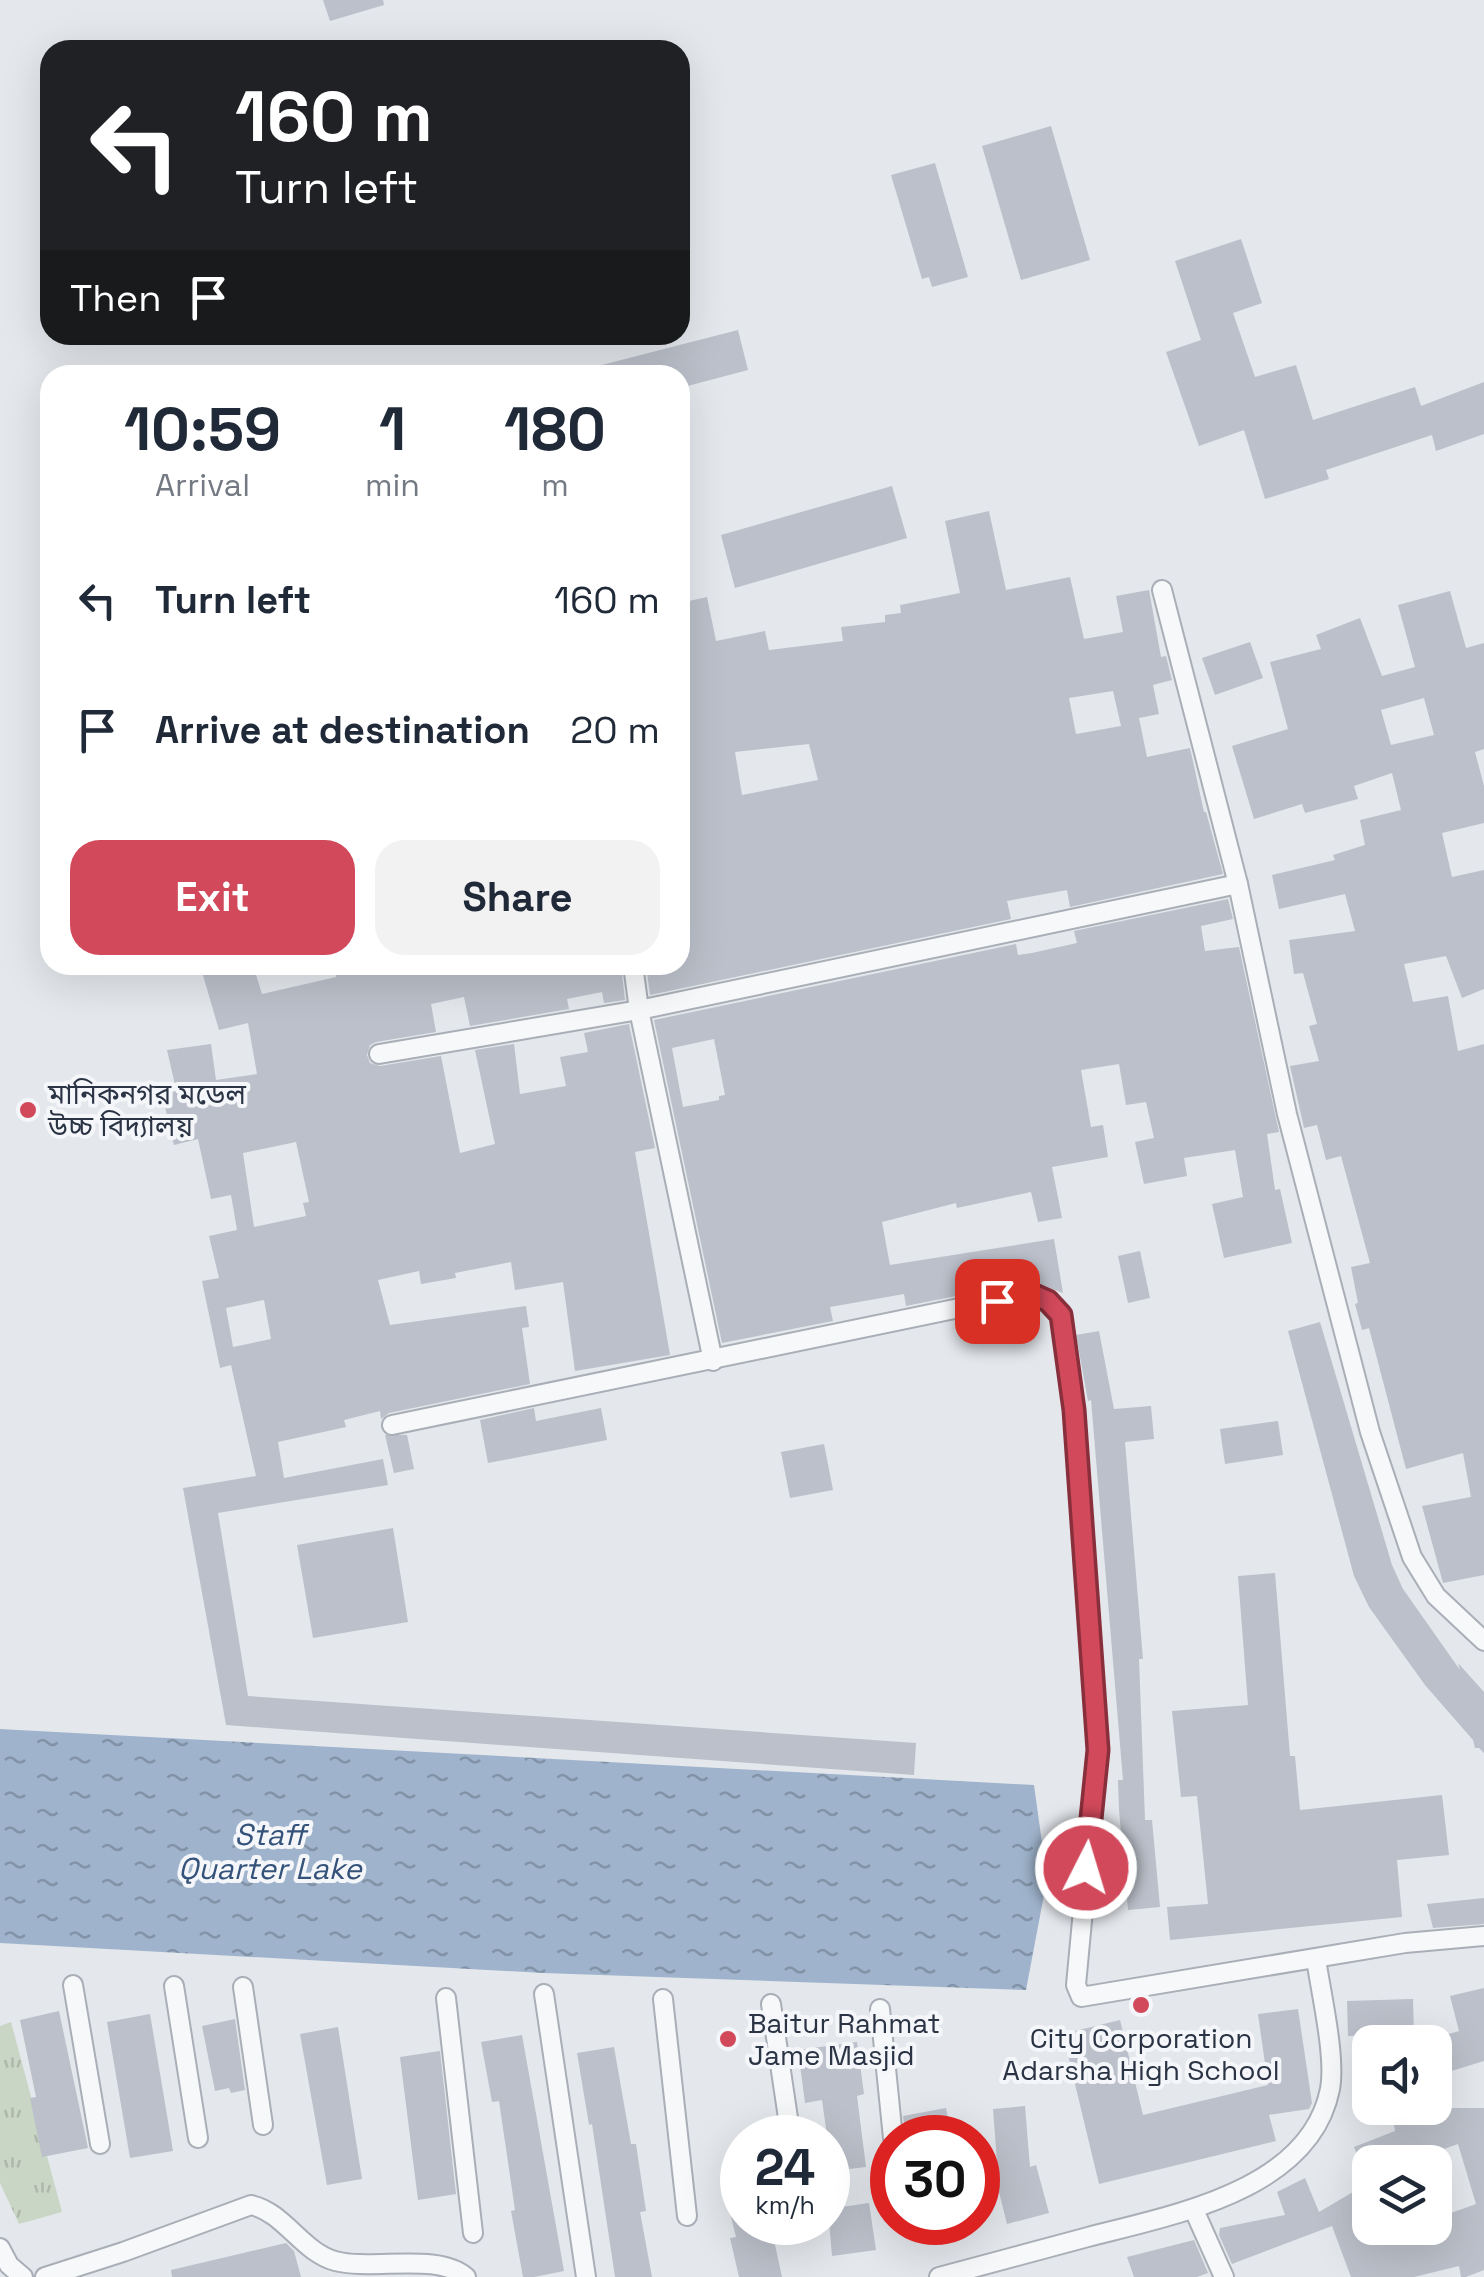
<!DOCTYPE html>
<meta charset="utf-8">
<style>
body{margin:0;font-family:"Space Grotesk","Noto Sans Bengali",sans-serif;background:#f2f2f3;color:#1f2937;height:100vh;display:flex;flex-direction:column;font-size:38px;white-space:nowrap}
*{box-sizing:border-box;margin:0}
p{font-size:32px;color:#747a83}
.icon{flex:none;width:55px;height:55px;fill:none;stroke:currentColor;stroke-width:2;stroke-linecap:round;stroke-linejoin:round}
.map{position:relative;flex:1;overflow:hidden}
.sheet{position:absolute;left:40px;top:365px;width:650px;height:610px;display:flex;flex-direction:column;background:#fff;border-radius:30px;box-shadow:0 10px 40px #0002}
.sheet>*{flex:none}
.hud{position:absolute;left:40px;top:40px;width:650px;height:305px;border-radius:30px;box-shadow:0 10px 40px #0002;background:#202124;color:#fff;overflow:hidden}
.buttons{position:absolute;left:1352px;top:2025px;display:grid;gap:20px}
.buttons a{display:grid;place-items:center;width:100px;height:100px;border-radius:20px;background:#fff;box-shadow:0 10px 40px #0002;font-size:50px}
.speed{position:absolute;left:720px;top:2115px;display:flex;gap:20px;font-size:50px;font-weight:700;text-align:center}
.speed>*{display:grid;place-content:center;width:130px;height:130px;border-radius:50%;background:#fff;box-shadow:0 10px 40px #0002;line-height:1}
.speed small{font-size:25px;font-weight:400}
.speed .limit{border:15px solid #d22;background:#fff;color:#111}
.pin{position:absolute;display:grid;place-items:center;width:85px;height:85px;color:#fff;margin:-42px;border-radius:20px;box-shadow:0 5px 15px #0006}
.me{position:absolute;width:110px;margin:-55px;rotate:5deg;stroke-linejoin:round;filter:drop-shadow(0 0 8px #0008)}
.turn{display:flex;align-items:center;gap:35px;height:210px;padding:0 30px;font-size:45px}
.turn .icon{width:130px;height:130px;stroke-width:2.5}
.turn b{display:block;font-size:70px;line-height:85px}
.then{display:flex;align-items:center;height:95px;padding:0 30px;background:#0003;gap:20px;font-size:38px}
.eta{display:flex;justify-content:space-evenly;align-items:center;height:170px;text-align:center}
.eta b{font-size:60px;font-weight:700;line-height:70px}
.primary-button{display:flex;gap:20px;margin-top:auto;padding:20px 30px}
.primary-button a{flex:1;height:115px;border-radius:30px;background:#d1495b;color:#fff;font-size:40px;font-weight:700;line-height:115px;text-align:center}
.primary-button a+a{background:#f2f2f3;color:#1f2937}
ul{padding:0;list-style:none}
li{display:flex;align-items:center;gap:30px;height:130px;padding:0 30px}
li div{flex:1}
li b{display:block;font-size:38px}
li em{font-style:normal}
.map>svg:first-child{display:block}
</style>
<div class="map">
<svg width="1484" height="2277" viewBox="0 0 1484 2277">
<defs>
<pattern id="park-tufts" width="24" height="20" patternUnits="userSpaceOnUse" patternTransform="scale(2.5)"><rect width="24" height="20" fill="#c9d6c5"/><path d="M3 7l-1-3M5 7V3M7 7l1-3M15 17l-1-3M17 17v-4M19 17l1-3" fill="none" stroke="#adb8ab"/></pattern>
<pattern id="water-ripples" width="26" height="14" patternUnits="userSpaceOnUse" patternTransform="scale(2.5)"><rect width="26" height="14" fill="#9fb4cc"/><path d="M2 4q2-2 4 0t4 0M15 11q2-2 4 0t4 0" fill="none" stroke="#8293a7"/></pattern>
</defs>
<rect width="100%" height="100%" fill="#e4e7ec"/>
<polygon fill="url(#park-tufts)" points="11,2022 62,2212 19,2224 0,2183 0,2026"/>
<polygon fill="url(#water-ripples)" points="0,1729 1034,1785 1047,1879 1026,1990 543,1973 0,1943"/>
<g fill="#bbc0ca" fill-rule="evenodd">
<polygon points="323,0 383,0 384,5 330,21"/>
<polygon points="1051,126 1090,260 1021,280 982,146"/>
<polygon points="935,163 968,277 932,287 929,277 922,279 891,175"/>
<polygon points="1241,239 1262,303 1233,313 1255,377 1296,365 1313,420 1415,387 1421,406 1484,382 1484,434 1436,451 1432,435 1326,470 1329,479 1265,499 1244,430 1199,446 1166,352 1201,340 1175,261"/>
<polygon points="738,330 748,370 680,388 680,375 591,375 590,368"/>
<polygon points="892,486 907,538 735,588 721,535"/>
<path d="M989,511L1006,590L1070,577L1084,639L1123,632L1116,596L1149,590L1161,657L1166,656L1172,680L1153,685L1159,714L1139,718L1147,757L1190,748L1204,812H1206L1223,874L1070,907L1067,890L1007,901L1011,919L650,995L646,965H680V603L707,597L716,641L765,631L769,650L843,641L841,627L885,622V615L901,613L900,605L960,593L945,521ZM1113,691L1121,726L1076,734L1069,698ZM809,744L818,780L742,795L735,752Z"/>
<path d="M1450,591L1466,648L1484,643V749L1475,752L1484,786V823L1442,833L1452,877L1484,870V989L1462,998L1446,956L1404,964L1413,1002L1448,996L1458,1051L1484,1044V1575L1443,1583L1422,1506L1471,1497L1463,1453L1406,1469L1369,1328L1362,1330L1355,1304L1358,1303L1351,1267L1370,1263L1341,1156L1326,1160L1317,1125L1304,1128L1290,1066L1319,1061L1309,1026L1317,1024L1303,973L1294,974L1289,940L1355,931L1345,894L1279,909L1272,875L1335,860L1333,855L1365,845L1360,820L1401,810L1392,773L1354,786L1358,799L1305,813L1302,804L1254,819L1232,746L1288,729L1270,662L1321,649L1316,635L1360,618L1382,676L1415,667L1398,605ZM1424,698L1434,735L1391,745L1381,710Z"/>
<polygon points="1250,642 1263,678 1215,695 1202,658"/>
<path d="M1228,899L1233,919L1201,926L1205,951L1239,947L1279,1132L1267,1134L1275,1190L1280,1189L1292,1243L1224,1258L1212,1204L1243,1197L1235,1150L1184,1158L1187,1176L1144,1184L1135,1142L1154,1138L1146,1102L1126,1105L1119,1064L1081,1070L1091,1127L1103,1125L1108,1157L1052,1167L1062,1218L1038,1222L1031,1192L957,1208L956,1203L882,1222L890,1265L1054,1239L1063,1293L1031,1281L906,1306L904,1294L830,1307L833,1321L722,1343L654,1020L1016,944L1018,955L1032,953L1077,943L1074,931ZM714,1039L725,1095L719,1096V1100L683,1107L672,1048Z"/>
<path d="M200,965H253L262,994L336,977V965H621L625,1000L604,1003L602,992L567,999L569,1009L470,1026L464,997L431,1004L436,1032L376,1042L370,1045L367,1055L370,1063L380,1066L441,1056L460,1153L495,1144L475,1050L514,1044L520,1094L566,1086L560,1057L588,1052L584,1033L629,1024L655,1148L635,1152L670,1355L575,1371L563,1282L515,1290L511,1262L455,1273L456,1278L421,1284L419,1271L378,1280L390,1325L526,1306L529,1327L522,1328L530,1384L389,1413L381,1419L380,1411L344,1420L346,1427L278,1442L284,1478L383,1459L388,1485L218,1513L248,1696L916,1743L914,1775L226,1725L183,1488L256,1476L231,1365L220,1368L202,1281L219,1278L209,1236L237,1230L231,1195L211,1199L198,1139L174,1145L160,1086L175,1085L167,1050L211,1044L216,1080L257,1074L248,1023L219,1030ZM296,1142L309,1202L303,1203L306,1216L254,1227L243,1153ZM264,1300L271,1339L233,1347L226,1308Z"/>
<polygon points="1140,1251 1150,1298 1128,1303 1118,1256"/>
<polygon points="1320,1322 1392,1565 1403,1589 1460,1670 1458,1663 1484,1692 1484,1753 1479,1748 1475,1748 1473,1740 1425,1685 1369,1607 1354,1576 1288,1331"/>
<polygon points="1099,1331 1114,1409 1151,1406 1154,1439 1125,1442 1143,1659 1139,1659 1145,1820 1152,1820 1160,1907 1128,1910 1119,1810 1118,1780 1123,1780 1091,1400 1088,1401 1076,1335"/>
<polygon points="534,1408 536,1421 601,1408 607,1440 488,1463 480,1420"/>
<polygon points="1278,1421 1283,1455 1225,1464 1220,1429"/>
<polygon points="385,1435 407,1435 414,1469 394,1473"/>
<polygon points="824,1444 833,1490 790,1498 781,1452"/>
<polygon points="393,1528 408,1622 313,1638 297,1545"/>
<polygon points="1275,1573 1290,1756 1295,1756 1300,1810 1442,1795 1449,1855 1397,1860 1402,1917 1170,1940 1167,1907 1208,1904 1197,1796 1181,1797 1172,1711 1248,1705 1238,1576"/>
<polygon points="1484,1898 1484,1924 1433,1928 1427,1904"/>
<polygon points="1484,1988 1484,2061 1435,2076 1435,2038 1459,2031 1450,1996"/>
<polygon points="1413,1999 1414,2034 1348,2036 1347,2001"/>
<polygon points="1298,2009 1312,2103 1309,2109 1269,2115 1276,2141 1099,2184 1063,2034 1120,2020 1143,2115 1268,2085 1258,2014"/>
<polygon points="59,2011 88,2148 42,2157 30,2098 36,2097 20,2020"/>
<polygon points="150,2014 173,2151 130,2158 107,2022"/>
<polygon points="235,2019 245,2090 231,2093 229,2088 215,2091 202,2026"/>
<polygon points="338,2027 362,2179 327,2185 300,2034"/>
<polygon points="522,2035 564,2271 534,2277 523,2277 511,2211 515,2210 499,2101 492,2102 481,2042"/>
<polygon points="857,2042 864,2094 857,2096 866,2167 832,2171 822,2100 805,2103 798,2050"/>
<polygon points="614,2047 631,2144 636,2144 646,2211 640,2212 652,2277 615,2277 592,2124 589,2125 577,2053"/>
<polygon points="440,2051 456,2194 418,2200 400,2057"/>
<polygon points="1025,2106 1030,2167 1036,2165 1049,2213 1007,2224 995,2176 998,2175 993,2109"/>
<polygon points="946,2108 952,2138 906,2138 903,2116"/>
<polygon points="1391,2108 1484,2108 1484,2270 1466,2277 1461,2277 1459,2266 1414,2277 1351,2277 1332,2226 1232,2264 1219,2235 1220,2228 1285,2215 1277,2192 1305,2178 1319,2212 1370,2182 1370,2239 1419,2228 1435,2228 1435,2224 1450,2220 1448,2214 1476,2204 1458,2144 1413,2160 1410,2152 1384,2162 1370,2162 1370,2168 1364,2171 1354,2147 1395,2131"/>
<polygon points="742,2171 742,2222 770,2222 782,2277 739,2277 730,2238 736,2237 721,2176"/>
<polygon points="869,2203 876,2250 832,2256 828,2209"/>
<polygon points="1194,2240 1208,2273 1197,2277 1134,2277 1127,2257"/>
<polygon points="286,2243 294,2251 301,2277 172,2277 171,2270"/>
</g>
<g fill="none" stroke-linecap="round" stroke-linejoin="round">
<g stroke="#a9aeb7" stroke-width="22">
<g id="minor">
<polyline points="1162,590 1238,884 1287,1114 1370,1432 1412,1557 1436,1596 1484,1641"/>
<polyline points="633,965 639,1010 713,1361"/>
<polyline points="379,1054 639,1010 1238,884"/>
<polyline points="392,1425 1032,1293 1048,1301 1061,1315 1074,1410 1098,1750 1076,1985 1081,1997 1405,1943 1484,1936"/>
<polyline points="73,1985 100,2144"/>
<polyline points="174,1986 198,2138"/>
<polyline points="243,1987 263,2125"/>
<polyline points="544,1994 586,2277"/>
<polyline points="446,1998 473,2233"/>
<polyline points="663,1999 687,2216"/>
<polyline points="771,2004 791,2138"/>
<polyline points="880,2009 893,2138"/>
<polyline points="1194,2210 1224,2277"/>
<polyline points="0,2248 9,2265 23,2277"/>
<path d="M45,2277L123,2252L251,2205C284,2212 302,2252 335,2261C372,2271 437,2252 466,2277"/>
<path d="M939,2277C989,2264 1038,2250 1088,2237C1172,2215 1310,2191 1330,2089C1336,2057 1321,1993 1316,1959"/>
</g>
</g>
<use href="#minor" stroke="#f7f8fa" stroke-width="18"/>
</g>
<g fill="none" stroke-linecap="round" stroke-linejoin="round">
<g stroke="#882f3b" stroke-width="25">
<polyline id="route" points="997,1301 1032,1294 1048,1301 1061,1315 1074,1410 1098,1750 1086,1868"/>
</g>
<use href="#route" stroke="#d1495b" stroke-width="18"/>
</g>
<g fill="#d1495b" stroke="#f4f6f9" stroke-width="4">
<circle cx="28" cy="1110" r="10"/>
<circle cx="1141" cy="2005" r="10"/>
<circle cx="728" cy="2039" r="10"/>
</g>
<g text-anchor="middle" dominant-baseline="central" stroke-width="8" stroke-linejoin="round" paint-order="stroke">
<g font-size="28" fill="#2b3445" stroke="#f4f6f9" text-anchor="start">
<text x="48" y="1094">মানিকনগর মডেল<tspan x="48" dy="32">উচ্চ বিদ্যালয়</tspan></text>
<text x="748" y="2023">Baitur Rahmat<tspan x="748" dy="32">Jame Masjid</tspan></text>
<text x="1141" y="2038" text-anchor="middle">City Corporation<tspan x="1141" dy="32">Adarsha High School</tspan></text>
</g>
<g font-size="30" font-style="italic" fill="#34527a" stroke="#f4f6f9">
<text x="270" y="1834">Staff<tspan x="270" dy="34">Quarter Lake</tspan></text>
</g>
</g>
</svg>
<div class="buttons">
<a><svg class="icon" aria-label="sound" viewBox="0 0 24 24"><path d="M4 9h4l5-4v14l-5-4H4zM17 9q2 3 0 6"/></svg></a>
<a><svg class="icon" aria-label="layers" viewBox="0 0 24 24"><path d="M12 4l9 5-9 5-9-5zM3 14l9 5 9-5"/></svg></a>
</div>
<div class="speed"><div>24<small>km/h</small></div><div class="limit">30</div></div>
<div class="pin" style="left:997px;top:1301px;background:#d93025"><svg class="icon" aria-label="arrive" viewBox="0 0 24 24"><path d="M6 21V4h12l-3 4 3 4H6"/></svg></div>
<svg class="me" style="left:1086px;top:1868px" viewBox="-20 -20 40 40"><circle r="17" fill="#d1495b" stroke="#fff" stroke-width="3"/><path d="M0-11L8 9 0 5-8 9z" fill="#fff"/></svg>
<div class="hud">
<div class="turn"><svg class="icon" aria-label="left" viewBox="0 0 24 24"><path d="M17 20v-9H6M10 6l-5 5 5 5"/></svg><div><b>160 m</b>Turn left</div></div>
<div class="then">Then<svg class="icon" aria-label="arrive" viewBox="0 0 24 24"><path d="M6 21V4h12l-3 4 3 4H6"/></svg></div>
</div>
<section class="sheet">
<div class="eta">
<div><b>10:59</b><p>Arrival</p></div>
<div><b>1</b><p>min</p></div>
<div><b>180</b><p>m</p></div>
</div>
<ul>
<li><svg class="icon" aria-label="left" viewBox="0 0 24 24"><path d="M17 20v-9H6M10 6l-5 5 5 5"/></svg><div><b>Turn left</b></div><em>160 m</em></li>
<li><svg class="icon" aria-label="arrive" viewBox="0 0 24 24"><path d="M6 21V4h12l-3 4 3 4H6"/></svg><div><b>Arrive at destination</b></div><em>20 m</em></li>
</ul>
<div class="primary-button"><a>Exit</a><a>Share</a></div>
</section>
</div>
